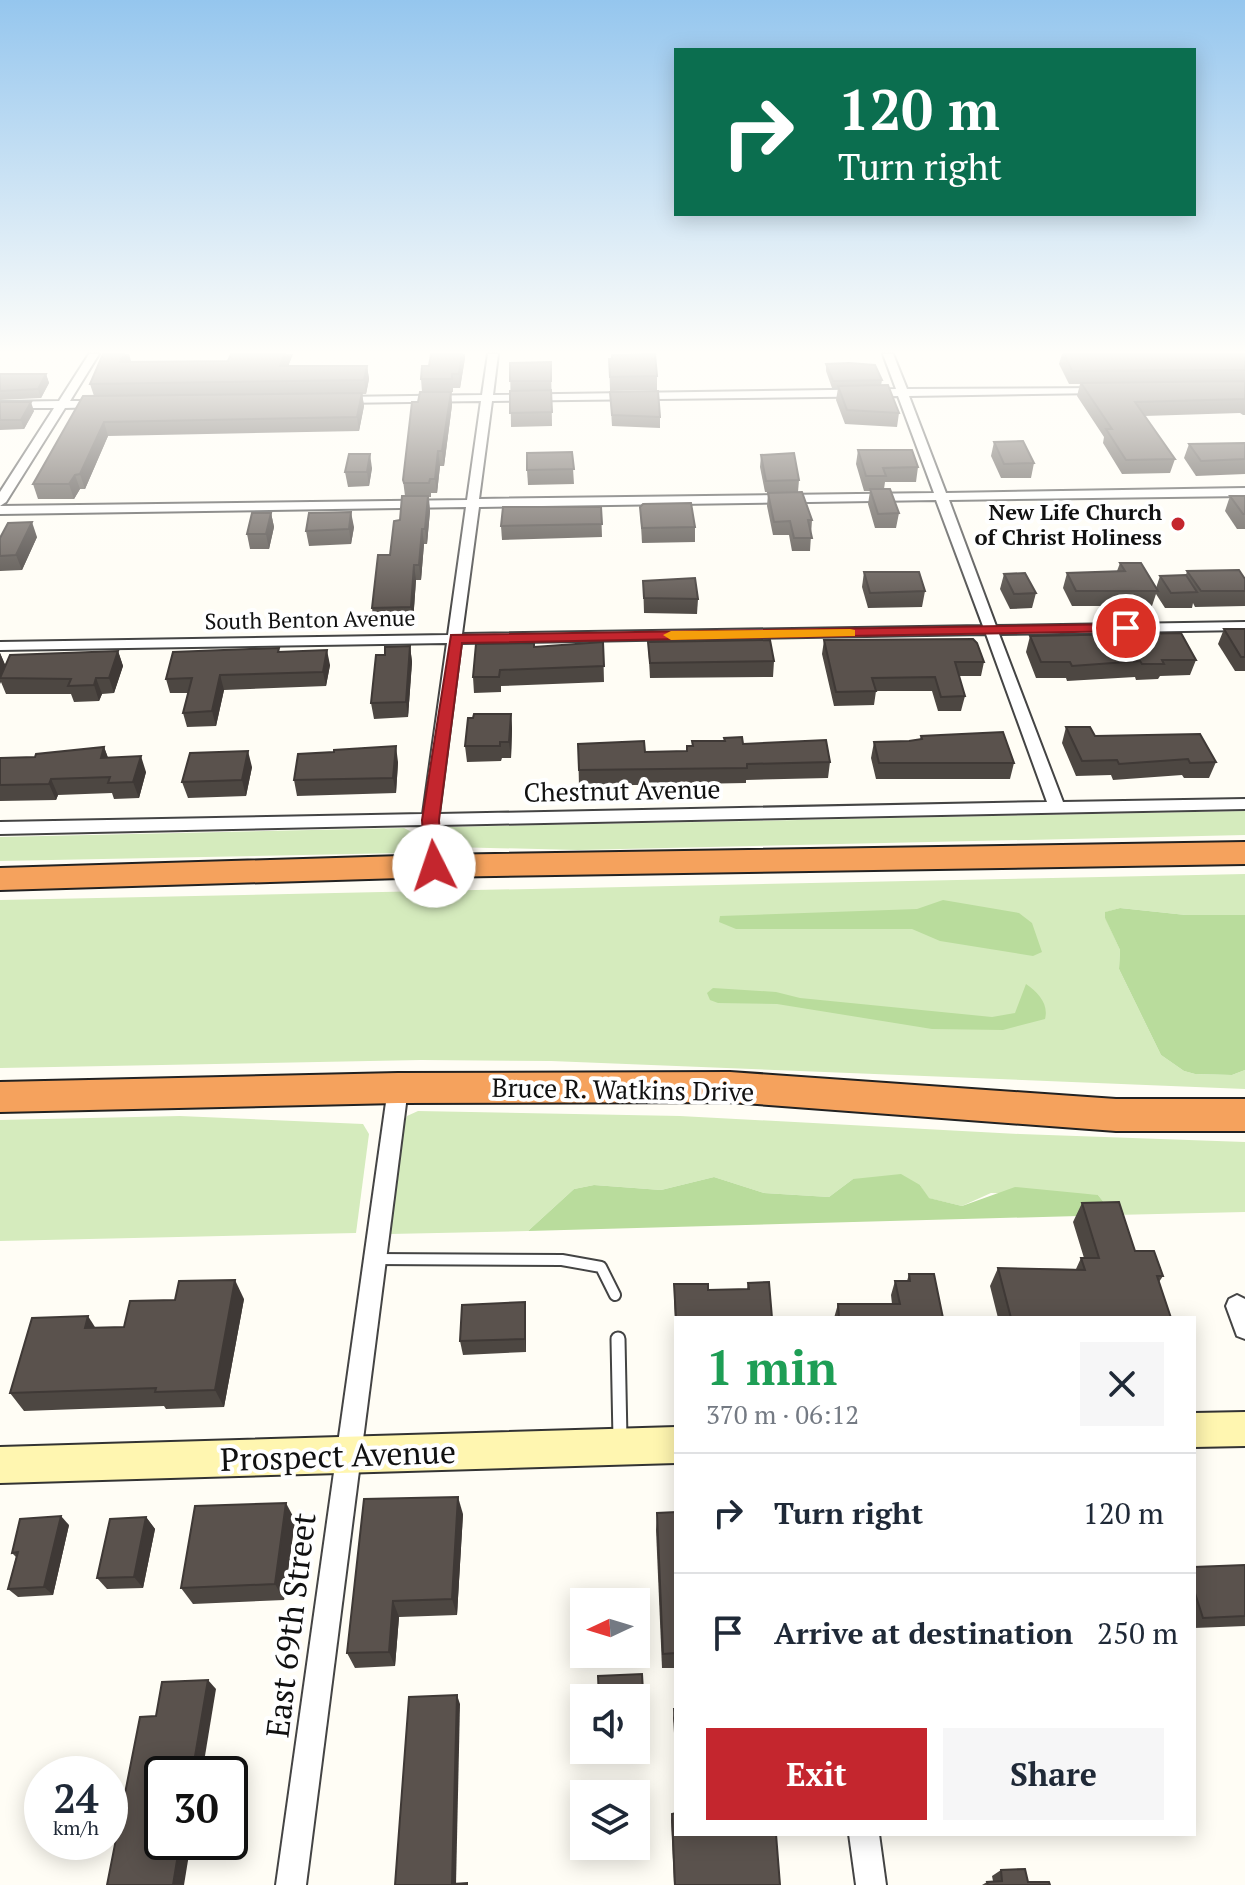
<!DOCTYPE html>
<meta charset="utf-8">
<style>
body{margin:0;font-family:"PT Serif",serif;background:#f6f6f7;color:#1f2937;height:100vh;display:flex;flex-direction:column;font-size:30px;white-space:nowrap}
*{box-sizing:border-box;margin:0}
p{font-size:26px;color:#747a83}
.icon{flex:none;width:44px;height:44px;fill:none;stroke:currentColor;stroke-width:2;stroke-linecap:round;stroke-linejoin:round}
.map{position:relative;flex:1;overflow:hidden}
.sheet{position:absolute;left:674px;top:1316px;width:522px;height:520px;display:flex;flex-direction:column;background:#fff;border-radius:0px;box-shadow:0 4px 20px #0003}
.sheet>*{flex:none}
.top-card{position:absolute;left:674px;top:48px;width:522px;height:168px;border-radius:0px;box-shadow:0 4px 20px #0003;background:#0b6e4f;color:#fff;overflow:hidden}
.needle{width:52px;rotate:266deg}
.tools{position:absolute;left:570px;top:1588px;display:grid;gap:16px}
.tools a{display:grid;place-items:center;width:80px;height:80px;border-radius:0px;background:#fff;box-shadow:0 4px 20px #0003;font-size:40px}
.speed{position:absolute;left:24px;top:1756px;display:flex;gap:16px;font-size:40px;font-weight:700;text-align:center}
.speed>*{display:grid;place-content:center;width:104px;height:104px;border-radius:50%;background:#fff;box-shadow:0 4px 20px #0003;line-height:1}
.speed small{font-size:20px;font-weight:400}
.speed .limit{border:4px solid #111;border-radius:12px;background:#fff;color:#111}
.pin{position:absolute;display:grid;place-items:center;width:68px;height:68px;color:#fff;margin:-34px;border:4px solid #fff;border-radius:50%;box-shadow:0 2px 8px #0007}
.me{position:absolute;width:88px;margin:-44px;rotate:356deg;stroke-linejoin:round;filter:drop-shadow(0 0 6px #0008)}
.turn{display:flex;align-items:center;gap:28px;height:168px;padding:0 32px;font-size:36px}
.turn .icon{width:104px;height:104px;stroke-width:2.5}
.turn b{display:block;font-size:56px;line-height:68px}
.round{display:grid;place-items:center;flex:none;width:84px;height:84px;border-radius:0px;background:#f6f6f7}
.head{display:flex;align-items:center;justify-content:space-between;height:136px;padding:0 32px}
h1{font-size:48px;font-weight:600;line-height:60px;color:#1e9e55}
.cta{display:flex;gap:16px;margin-top:auto;padding:16px 32px}
.cta a{flex:1;height:92px;border-radius:0px;background:#c4262e;color:#fff;font-size:32px;font-weight:600;line-height:92px;text-align:center}
.cta a+a{background:#f6f6f7;color:#1f2937}
ul{padding:0;list-style:none}
li{display:flex;align-items:center;gap:24px;height:120px;padding:0 32px;border-top:2px solid #e0e1e3}
li div{flex:1}
li b{display:block;font-size:30px}
li em{font-style:normal}
.map>svg:first-child{display:block}
</style>
<div class="map">
<svg width="1245" height="1885" viewBox="0 0 1245 1885">
<rect width="100%" height="100%" fill="#fffdf5"/>
<g fill="#d5ebbd">
<polygon points="1245,811 1245,835 578,850 450,847 444,843 441,835 444,828 449,827"/>
<polygon points="404,828 414,833 410,849 401,853 0,861 0,837"/>
<polygon points="1245,874 1245,915 1186,915 1120,908 1106,912 1105,917 1120,950 1119,969 1161,1055 1184,1071 1195,1074 1232,1075 1245,1070 1245,1089 551,1061 421,1060 0,1068 0,900"/>
<polygon points="418,1111 680,1116 1020,1134 1245,1142 1245,1212 1114,1215 1098,1195 991,1193 962,1206 928,1198 920,1185 853,1179 829,1197 764,1193 714,1177 661,1190 594,1185 574,1189 528,1231 389,1234 403,1125 407,1116"/>
<polygon points="180,1116 363,1124 369,1134 356,1233 0,1241 0,1120"/>
</g>
<g fill="#b9dc9c">
<polygon points="943,900 1019,913 1032,923 1042,952 1033,956 940,941 912,929 736,929 719,922 720,916 917,909"/>
<polygon points="1120,908 1186,915 1245,915 1245,1070 1232,1075 1195,1074 1184,1071 1161,1055 1119,969 1120,950 1105,918 1105,912"/>
<path d="M1026,984C1038,992 1049,1004 1045,1019L1003,1030L932,1029L777,1004L718,1003L710,1000L707,993L713,988L776,992L800,998L992,1017L1015,1013Z"/>
<polygon points="901,1174 920,1185 929,1198 962,1206 1015,1187 1098,1195 1114,1215 528,1231 574,1189 594,1185 661,1190 714,1177 764,1193 829,1197 853,1179"/>
</g>
<g fill="none" stroke-linecap="round" stroke-linejoin="round">
<g stroke="#444" stroke-width="14">
<polyline id="lane-far1" points="374,1259 562,1260 601,1267 615,1295"/>
</g>
<g stroke="#444" stroke-width="17">
<polyline id="lane" points="618,1339 620,1439"/>
</g>
<g stroke="#444" stroke-width="4">
<g id="street">
<polygon points="89,354 99,354 70,401 101,401 106,404 101,407 65,408 6,502 0,506 0,492 54,408 0,408 0,402 59,401"/>
<path d="M488,354H498L493,395L896,389L883,354H893L907,389L1105,388V392L1101,393L909,396L946,493L1245,488V496L949,500L996,626L1245,622V630L999,634L1063,802L1245,799V809L439,825L443,866L434,872L425,866L422,825L0,834V822L423,814L447,643L0,650V642L448,635L466,507L0,514V506L467,500L481,401L339,403L334,400L339,397L482,395ZM898,396L934,493L479,499L492,401ZM936,500L983,626L462,634L479,507ZM986,634L1047,802L439,814L461,643Z"/>
<polygon points="398,1080 405,1082 408,1088 306,1885 276,1885 388,1088 391,1082"/>
<polygon points="1237,1295 1245,1299 1245,1339 1237,1336 1226,1306 1229,1299"/>
<polygon points="849,1834 879,1834 886,1885 856,1885"/>
</g>
</g>
<g stroke="#333" stroke-width="4">
<g id="secondary">
<polygon points="1245,1412 1245,1446 1194,1447 1194,1413"/>
<polygon points="676,1427 676,1463 0,1483 0,1447"/>
</g>
</g>
<g stroke="#222" stroke-width="4">
<g id="highway">
<polygon points="1245,842 1245,864 434,877 0,890 0,868 434,855"/>
<polygon points="730,1072 1116,1099 1245,1099 1245,1131 1116,1131 730,1102 398,1103 0,1112 0,1082 398,1073"/>
</g>
</g>
<use href="#lane-far1" stroke="#fff" stroke-width="10"/>
<use href="#lane" stroke="#fff" stroke-width="13"/>
<use href="#street" fill="#fff" fill-rule="evenodd"/>
<use href="#secondary" fill="#fff6b0" fill-rule="evenodd"/>
<use href="#highway" fill="#f5a25d" fill-rule="evenodd"/>
</g>
<g fill="#4d4742">
<polygon points="103,354 129,354 130,362 228,361 231,354 293,354 288,366 367,366 369,379 366,394 362,394 364,406 359,431 108,436 85,489 80,489 74,499 38,499 33,484 94,396 90,384"/>
<polygon points="431,354 465,354 465,358 460,388 453,388 453,392 451,392 452,405 444,466 440,466 437,493 431,493 431,497 429,497 430,511 427,544 424,544 421,580 416,580 413,622 374,623 372,608 390,555 400,520 405,496 403,480 418,402 422,392 421,379 429,366"/>
<polygon points="1062,354 1245,354 1245,415 1243,415 1240,413 1144,416 1175,459 1170,473 1122,474 1103,443 1104,437 1077,396 1080,384 1069,384 1059,364"/>
<polygon points="609,359 657,376 657,390 610,391"/>
<polygon points="551,362 552,426 511,427 510,363"/>
<polygon points="826,364 882,380 881,386 899,413 897,427 845,424 836,400 838,388 832,388 826,371"/>
<polygon points="0,374 46,374 49,383 41,398 0,400"/>
<polygon points="610,392 660,417 660,428 612,426"/>
<polygon points="0,402 34,411 24,429 0,430"/>
<polygon points="994,442 1034,463 1031,478 1001,478 991,456"/>
<polygon points="1245,443 1245,474 1196,476 1184,458 1189,444"/>
<polygon points="858,450 918,467 916,482 885,482 884,489 899,513 896,528 875,528 868,504 870,491 864,491 856,464"/>
<polygon points="572,452 574,484 528,485 527,470"/>
<polygon points="761,455 799,480 798,492 765,492 760,467"/>
<polygon points="372,468 369,486 348,487 345,472"/>
<polygon points="768,493 812,520 810,551 792,551 789,535 773,535 767,506"/>
<polygon points="1230,496 1245,496 1245,529 1237,529 1225,511"/>
<polygon points="601,507 602,537 502,540 501,526"/>
<polygon points="640,507 695,527 695,542 642,543"/>
<polygon points="271,513 274,527 269,549 250,549 247,534"/>
<polygon points="354,527 351,544 309,546 306,531"/>
<polygon points="37,537 22,570 0,571 0,538"/>
<polygon points="1120,563 1156,588 1160,576 1186,575 1187,571 1245,579 1245,606 1195,607 1193,603 1192,608 1165,608 1156,594 1152,606 1072,606 1063,588 1067,573 1117,571"/>
<polygon points="864,572 925,591 922,607 868,608 862,587"/>
<polygon points="1004,574 1036,593 1032,608 1010,609 1000,589"/>
<polygon points="643,581 698,599 697,614 644,613"/>
<polygon points="1224,629 1245,630 1245,671 1235,671 1218,644"/>
<polygon points="1030,636 1196,660 1190,675 1160,676 1158,679 1136,680 1135,677 1067,681 1066,678 1036,678 1026,652"/>
<polygon points="824,640 984,662 981,676 959,676 965,696 961,711 938,711 932,691 876,691 874,705 834,706 822,654"/>
<polygon points="603,642 604,682 501,686 501,692 474,693 473,677 534,647"/>
<polygon points="648,642 774,661 773,677 650,678"/>
<polygon points="410,646 412,662 408,717 374,719 371,703 385,655"/>
<polygon points="118,651 123,666 114,693 102,694 99,701 74,702 71,694 6,694 1,682 0,684 0,653 5,665"/>
<polygon points="280,652 330,665 326,686 224,690 216,726 187,727 183,713 188,693 170,693 166,679"/>
<polygon points="511,714 512,729 511,758 502,758 501,761 467,762 465,746"/>
<polygon points="1066,727 1095,736 1216,762 1209,778 1184,778 1182,775 1113,780 1111,775 1076,776 1062,743"/>
<polygon points="921,736 1014,763 1010,779 876,779 871,758 874,742 909,741 920,740"/>
<polygon points="692,741 743,744 830,762 828,778 746,780 746,783 579,786 578,744 645,752 686,751 687,746 692,746"/>
<polygon points="104,747 108,758 146,772 139,798 114,799 112,793 58,795 56,800 0,801 0,758 35,757"/>
<polygon points="398,762 396,793 297,796 294,780"/>
<polygon points="252,767 246,796 188,798 182,782"/>
<polygon points="1082,1203 1163,1276 1159,1282 1171,1318 998,1318 990,1286 998,1268 1076,1269 1081,1258 1084,1258 1073,1222"/>
<polygon points="909,1274 943,1318 834,1318 838,1304 892,1304 891,1295 895,1281 907,1281"/>
<polygon points="769,1282 676,1318 676,1348 674,1298 674,1284 708,1290 747,1289 748,1283"/>
<polygon points="244,1299 224,1407 166,1409 164,1406 24,1411 10,1393 95,1328 124,1327"/>
<polygon points="525,1302 526,1316 526,1352 463,1355 460,1341"/>
<polygon points="676,1512 676,1668 662,1668 656,1530 657,1513"/>
<polygon points="463,1514 457,1615 399,1617 395,1666 355,1668 347,1653"/>
<polygon points="146,1517 155,1529 143,1588 107,1589 97,1578"/>
<polygon points="295,1520 284,1600 193,1604 181,1588"/>
<polygon points="69,1525 53,1595 18,1597 8,1589 16,1557 12,1553"/>
<polygon points="1245,1565 1245,1626 1194,1628 1194,1567"/>
<polygon points="636,1698 645,1727 644,1736 636,1736"/>
<polygon points="674,1709 676,1709 675,1747 673,1718"/>
<polygon points="672,1814 780,1885 674,1885 671,1820"/>
<polygon points="1001,1870 1028,1882 1050,1885 982,1885 987,1882 993,1881 992,1876"/>
</g>
<g fill="#3f3936">
<polygon points="124,354 129,354 131,361 124,376 120,362"/>
<polygon points="285,354 293,354 283,379 280,366"/>
<polygon points="462,354 465,354 465,358 460,388 459,374"/>
<polygon points="367,366 369,379 366,394 364,380"/>
<polygon points="46,374 49,383 41,398 38,389"/>
<polygon points="451,392 452,405 444,466 442,451"/>
<polygon points="362,393 364,406 359,431 357,417"/>
<polygon points="31,402 34,411 24,429 21,420"/>
<polygon points="104,422 108,436 85,489 80,474"/>
<polygon points="438,451 440,466 437,493 435,479"/>
<polygon points="370,454 372,468 369,486 367,472"/>
<polygon points="75,475 80,489 74,499 69,484"/>
<polygon points="428,496 430,511 427,544 425,529"/>
<polygon points="351,512 354,527 351,544 349,529"/>
<polygon points="271,513 274,527 269,549 266,534"/>
<polygon points="32,522 37,537 22,570 16,555"/>
<polygon points="422,529 424,544 421,580 419,565"/>
<polygon points="414,565 416,580 413,622 411,607"/>
<polygon points="410,646 412,662 408,717 406,702"/>
<polygon points="327,650 330,665 326,686 323,672"/>
<polygon points="118,651 123,666 114,693 109,678"/>
<polygon points="0,653 7,669 0,678"/>
<polygon points="220,675 224,690 216,726 212,711"/>
<polygon points="96,678 102,694 99,701 94,685"/>
<polygon points="511,714 512,729 511,758 509,742"/>
<polygon points="396,746 398,762 396,793 393,778"/>
<polygon points="104,747 110,763 101,758"/>
<polygon points="248,751 252,767 246,796 242,780"/>
<polygon points="141,756 146,772 139,798 133,782"/>
<polygon points="51,779 58,795 56,800 49,784"/>
<polygon points="235,1280 244,1299 224,1407 215,1390"/>
<polygon points="525,1302 526,1316 526,1352 525,1339"/>
<polygon points="88,1316 100,1335 85,1328"/>
<polygon points="458,1497 463,1514 457,1615 452,1599"/>
<polygon points="286,1503 295,1520 284,1600 275,1584"/>
<polygon points="61,1516 69,1525 53,1595 44,1587"/>
<polygon points="146,1517 155,1529 143,1588 134,1577"/>
<polygon points="393,1601 399,1617 395,1666 389,1652"/>
<polygon points="208,1680 216,1689 202,1774 192,1774"/>
<polygon points="457,1695 460,1704 456,1885 452,1884"/>
<polygon points="180,1842 191,1842 184,1885 173,1885"/>
</g>
<g fill="#5a524d" stroke="#3f3936" stroke-width="2">
<polygon points="103,354 124,354 120,362 228,361 231,354 285,354 280,366 367,366 364,380 90,384"/>
<polygon points="431,354 462,354 459,374 452,374 452,379 421,379 422,366 429,366"/>
<polygon points="655,354 657,376 610,377 609,359 612,359 612,355"/>
<polygon points="1064,354 1245,354 1245,370 1072,371"/>
<polygon points="551,362 551,381 510,381 510,363"/>
<polygon points="849,363 875,365 882,380 833,381 826,364"/>
<polygon points="0,374 46,374 38,389 0,391"/>
<polygon points="1245,381 1245,399 1135,402 1175,459 1126,460 1106,429 1112,429 1081,383"/>
<polygon points="888,385 899,413 847,410 838,386"/>
<polygon points="551,390 552,412 510,413 510,391"/>
<polygon points="658,391 660,417 612,415 610,392"/>
<polygon points="420,392 451,392 442,451 438,451 435,479 430,479 429,483 404,483 403,480 412,402 418,402"/>
<polygon points="362,393 357,417 104,422 80,474 75,475 69,484 33,484 83,396"/>
<polygon points="0,402 31,402 21,420 0,420"/>
<polygon points="1023,441 1034,463 1004,464 994,442"/>
<polygon points="1245,443 1245,459 1201,461 1189,444"/>
<polygon points="858,450 912,450 918,467 883,468 886,476 866,476"/>
<polygon points="572,452 574,469 527,470 527,453"/>
<polygon points="794,453 799,480 766,481 761,455"/>
<polygon points="349,454 370,454 367,472 345,472"/>
<polygon points="870,489 890,489 899,513 878,514"/>
<polygon points="802,492 812,520 808,520 812,538 794,538 790,521 774,522 768,493"/>
<polygon points="402,496 428,496 425,529 422,529 419,565 414,565 411,607 372,608 378,555 390,555 394,521 400,520"/>
<polygon points="1230,496 1245,496 1245,514 1243,514"/>
<polygon points="691,503 695,527 642,528 640,507 643,504"/>
<polygon points="503,507 601,507 602,524 501,526"/>
<polygon points="351,512 349,529 306,531 309,513"/>
<polygon points="252,513 271,513 266,534 247,534"/>
<polygon points="32,522 16,555 0,556 0,538 8,523"/>
<polygon points="1120,563 1141,563 1158,591 1076,591 1067,573 1125,571"/>
<polygon points="1239,570 1245,579 1245,591 1201,591 1187,571"/>
<polygon points="864,572 919,572 925,591 870,593"/>
<polygon points="1025,573 1036,593 1014,594 1004,574"/>
<polygon points="1186,575 1197,592 1171,593 1160,576"/>
<polygon points="695,578 698,599 644,598 643,581"/>
<polygon points="1224,629 1245,629 1245,657 1241,657"/>
<polygon points="1181,633 1196,660 1162,660 1164,664 1142,664 1140,661 1072,666 1070,662 1041,662 1030,636"/>
<polygon points="973,639 977,643 984,662 955,662 965,696 941,697 935,677 872,678 876,691 836,692 824,640"/>
<polygon points="770,640 774,661 650,663 648,642"/>
<polygon points="603,642 604,666 500,670 499,677 473,677 476,644 534,643 534,647"/>
<polygon points="410,646 406,702 371,703 376,655 385,655 385,647"/>
<polygon points="279,648 278,652 327,650 323,672 220,675 212,711 183,713 192,678 166,679 173,652"/>
<polygon points="118,651 109,678 96,678 94,685 68,686 71,679 0,678 10,655"/>
<polygon points="474,714 511,714 509,742 500,742 500,746 465,746 468,718 473,718"/>
<polygon points="1066,727 1090,727 1095,736 1200,734 1216,762 1190,763 1188,759 1119,764 1117,760 1082,761"/>
<polygon points="1003,732 1014,763 879,763 874,742 909,741 922,739 921,736"/>
<polygon points="742,737 743,744 826,740 830,762 747,764 747,768 579,770 578,744 644,741 645,752 687,751 687,746 693,746 692,741 725,741 724,738"/>
<polygon points="396,746 393,778 294,780 298,754 334,752 334,750"/>
<polygon points="104,747 101,758 141,756 133,782 108,783 110,777 51,779 49,784 0,785 0,758 35,757 36,754"/>
<polygon points="248,751 242,780 182,782 190,753"/>
<polygon points="1119,1202 1135,1251 1154,1251 1163,1276 1157,1276 1171,1318 1011,1318 998,1268 1085,1270 1081,1258 1099,1258 1082,1203"/>
<polygon points="909,1274 934,1274 943,1318 839,1318 838,1304 900,1304 895,1281 910,1281"/>
<polygon points="235,1280 215,1390 155,1392 156,1388 10,1393 32,1318 88,1316 85,1328 124,1327 130,1301 175,1300 179,1281"/>
<polygon points="769,1282 772,1318 676,1318 674,1284 708,1284 708,1290 749,1289 748,1283"/>
<polygon points="525,1302 525,1339 460,1341 462,1305"/>
<polygon points="458,1497 452,1599 393,1601 389,1652 347,1653 364,1499"/>
<polygon points="286,1503 275,1584 181,1588 195,1506"/>
<polygon points="676,1512 676,1653 663,1654 657,1513"/>
<polygon points="61,1516 44,1587 8,1589 18,1552 12,1553 20,1519"/>
<polygon points="146,1517 134,1577 97,1578 110,1519"/>
<polygon points="1245,1565 1245,1616 1203,1618 1194,1590 1194,1567"/>
<polygon points="642,1674 645,1727 636,1728 636,1698 599,1698 598,1676"/>
<polygon points="208,1680 192,1774 162,1774 162,1842 180,1842 173,1885 107,1885 140,1717 156,1716 162,1682"/>
<polygon points="457,1695 452,1884 467,1883 467,1885 395,1885 409,1697"/>
<polygon points="674,1709 676,1709 676,1737"/>
<polygon points="676,1813 676,1834 776,1834 780,1885 675,1885 672,1814"/>
<polygon points="1025,1869 1028,1882 1049,1882 1050,1885 988,1885 987,1882 1002,1881 1001,1870"/>
</g>
<linearGradient id="sky" x2="0" y2="1"><stop stop-color="#95c6ee"/><stop offset="0.57" stop-color="#fffefa"/><stop offset="1" stop-color="#fffefa" stop-opacity="0"/></linearGradient>
<rect width="1245" height="618" fill="url(#sky)"/>
<polygon fill="#c4262e" stroke="#7f191e" stroke-width="2" points="1126,624 1131,625 1131,631 462,643 439,820 442,866 434,872 425,866 422,820 451,635"/>
<polygon fill="#f59e0b" points="850,629 855,630 855,636 671,640 663,635 671,631"/>
<circle fill="#c4262e" stroke="#fff" stroke-width="3" cx="1178" cy="524" r="8"/>
<g text-anchor="middle" dominant-baseline="central" stroke-width="8" stroke-linejoin="round" paint-order="stroke">
<g font-size="22" font-weight="bold" fill="#111" stroke="#fff" text-anchor="end">
<text x="1162" y="511">New Life Church<tspan x="1162" dy="25">of Christ Holiness</tspan></text>
</g>
<g font-size="22" fill="#111" stroke="#fff">
<text transform="translate(310 619) rotate(-1)">South Benton Avenue</text>
</g>
<g font-size="26" fill="#111" stroke="#fff">
<text transform="translate(622 790) rotate(-1)">Chestnut Avenue</text>
<text transform="translate(623 1089) rotate(1)">Bruce R. Watkins Drive</text>
</g>
<g font-size="32" fill="#111" stroke="#fff">
<text transform="translate(338 1455) rotate(-2)">Prospect Avenue</text>
<text transform="translate(290 1625) rotate(-83)">East 69th Street</text>
</g>
</g>
</svg>
<div class="tools">
<a><svg class="needle" viewBox="-14 -14 28 28"><path d="M0-13l5 13h-10z" fill="#e53935"/><path d="M0 13l5-13h-10z" fill="#747a83"/></svg></a>
<a><svg class="icon" aria-label="sound" viewBox="0 0 24 24"><path d="M4 9h4l5-4v14l-5-4H4zM17 9q2 3 0 6"/></svg></a>
<a><svg class="icon" aria-label="layers" viewBox="0 0 24 24"><path d="M12 4l9 5-9 5-9-5zM3 14l9 5 9-5"/></svg></a>
</div>
<div class="speed"><div>24<small>km/h</small></div><div class="limit">30</div></div>
<div class="pin" style="left:1126px;top:628px;background:#d93025"><svg class="icon" aria-label="arrive" viewBox="0 0 24 24"><path d="M6 21V4h12l-3 4 3 4H6"/></svg></div>
<svg class="me" style="left:434px;top:866px" viewBox="-20 -20 40 40"><circle r="19" fill="#fff"/><path d="M0-13L10 11 0 6-10 11z" fill="#c4262e"/></svg>
<div class="top-card">
<div class="turn"><svg class="icon" aria-label="right" viewBox="0 0 24 24"><path d="M7 20v-9h11M14 6l5 5-5 5"/></svg><div><b>120 m</b>Turn right</div></div>
</div>
<section class="sheet">
<div class="head"><div><h1>1 min</h1><p>370 m · 06:12</p></div><a class="round"><svg class="icon" aria-label="close" viewBox="0 0 24 24"><path d="M6 6l12 12M18 6L6 18"/></svg></a></div>
<ul>
<li><svg class="icon" aria-label="right" viewBox="0 0 24 24"><path d="M7 20v-9h11M14 6l5 5-5 5"/></svg><div><b>Turn right</b></div><em>120 m</em></li>
<li><svg class="icon" aria-label="arrive" viewBox="0 0 24 24"><path d="M6 21V4h12l-3 4 3 4H6"/></svg><div><b>Arrive at destination</b></div><em>250 m</em></li>
</ul>
<div class="cta"><a>Exit</a><a>Share</a></div>
</section>
</div>
